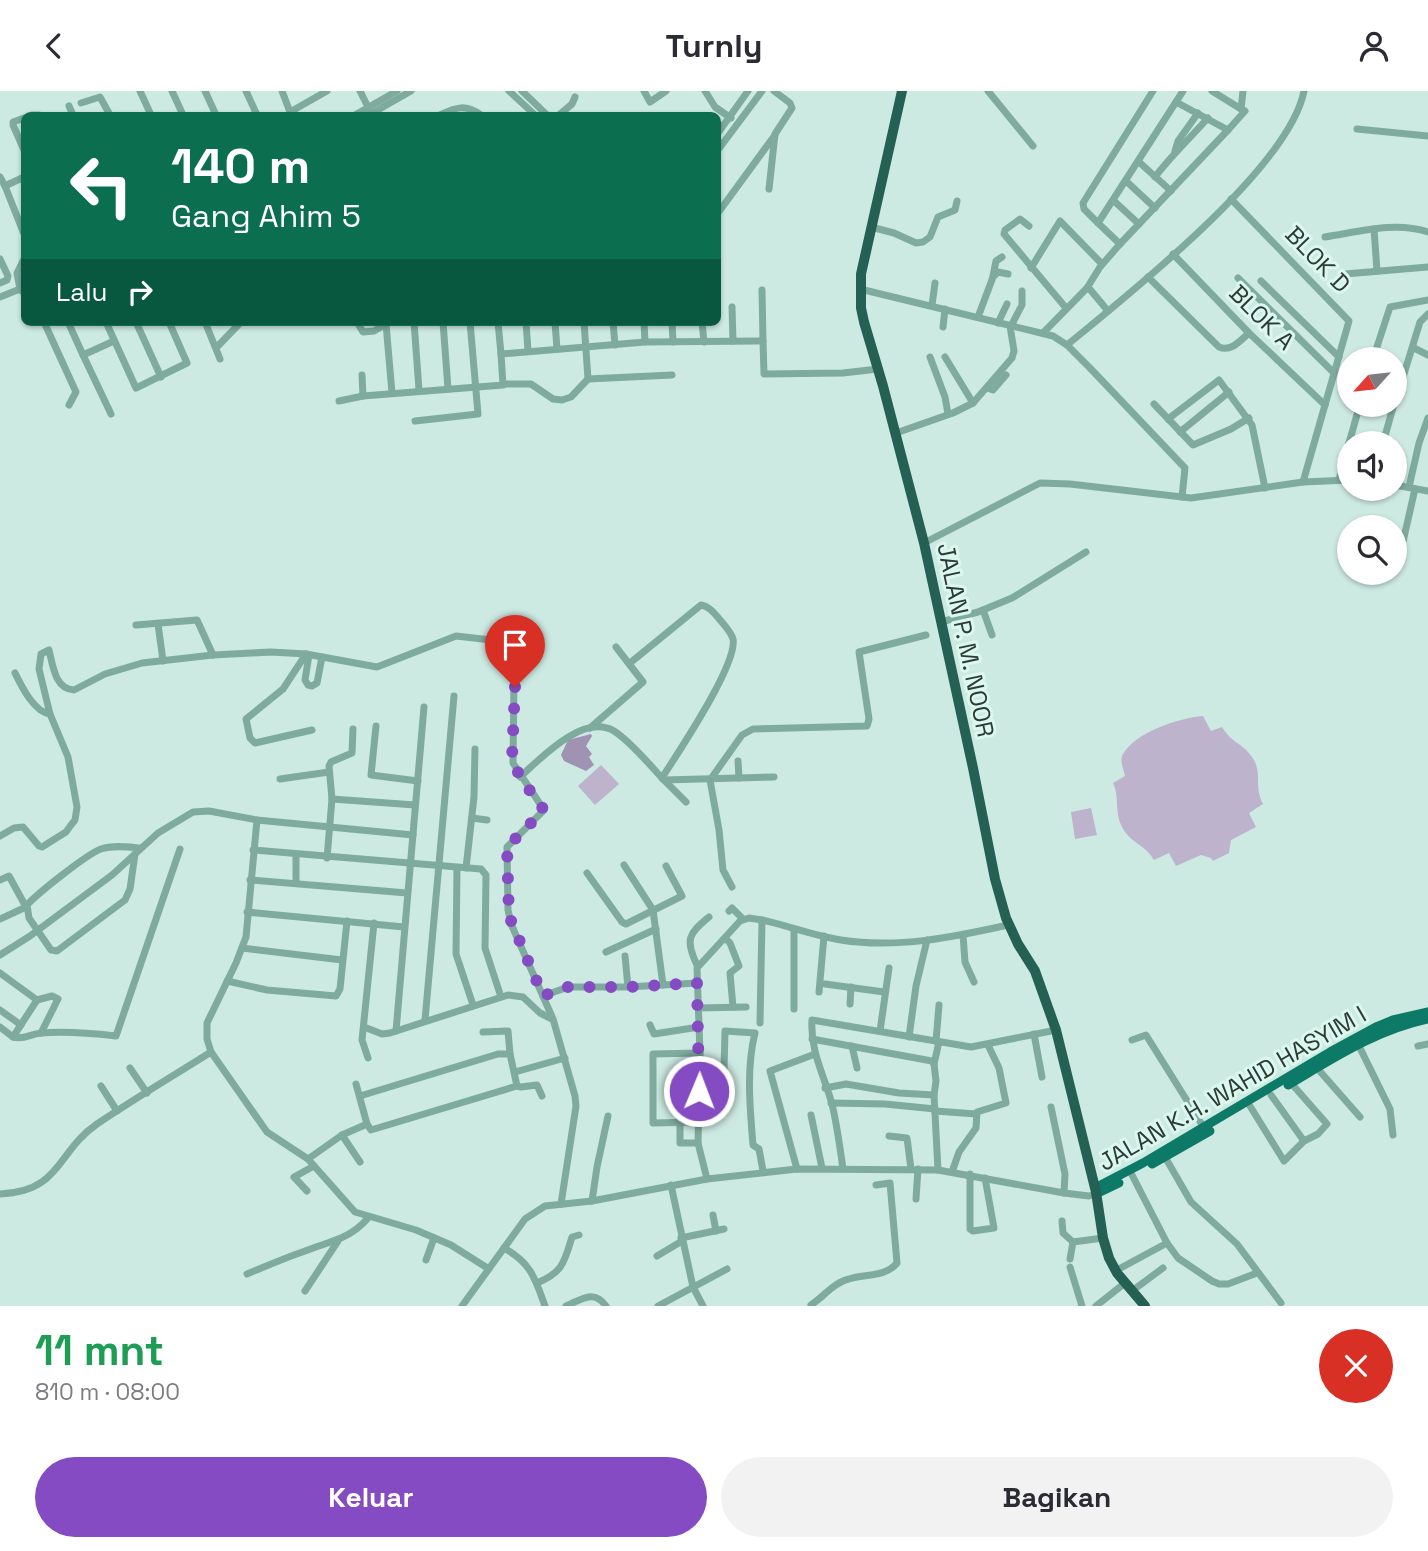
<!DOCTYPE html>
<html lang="id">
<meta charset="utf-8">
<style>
body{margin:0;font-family:"Space Grotesk",sans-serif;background:#f2f2f3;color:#2b2b33;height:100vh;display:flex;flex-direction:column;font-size:26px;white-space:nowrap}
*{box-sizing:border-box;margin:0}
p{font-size:23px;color:#7c7c81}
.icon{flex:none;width:38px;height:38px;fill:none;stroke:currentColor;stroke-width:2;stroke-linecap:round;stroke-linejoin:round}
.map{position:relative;height:1215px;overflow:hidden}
.drawer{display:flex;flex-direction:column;background:#fff;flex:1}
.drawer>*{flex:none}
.top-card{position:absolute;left:21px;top:21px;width:700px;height:214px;border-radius:10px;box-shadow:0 2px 5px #0004;background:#0b6e4f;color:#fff;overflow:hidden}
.needle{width:46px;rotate:243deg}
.tools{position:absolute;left:1337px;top:256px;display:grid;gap:14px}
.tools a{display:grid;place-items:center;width:70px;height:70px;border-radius:50%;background:#fff;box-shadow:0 2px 5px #0004;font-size:35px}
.pin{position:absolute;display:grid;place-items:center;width:60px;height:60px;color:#fff;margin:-72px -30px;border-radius:50% 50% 50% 0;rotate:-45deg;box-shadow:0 0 7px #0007}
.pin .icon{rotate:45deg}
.me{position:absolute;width:77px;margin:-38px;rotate:1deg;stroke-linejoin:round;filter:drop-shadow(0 0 5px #0008)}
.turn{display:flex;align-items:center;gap:24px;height:147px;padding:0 35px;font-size:32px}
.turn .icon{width:91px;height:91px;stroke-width:2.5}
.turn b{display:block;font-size:49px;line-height:60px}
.then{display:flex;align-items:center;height:66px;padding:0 35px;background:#0003;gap:14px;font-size:26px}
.round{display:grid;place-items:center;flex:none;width:74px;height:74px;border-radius:37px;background:#f2f2f3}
.headline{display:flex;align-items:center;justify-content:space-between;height:119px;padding:0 35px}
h1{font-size:42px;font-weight:700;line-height:52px;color:#1e9e55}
.button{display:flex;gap:14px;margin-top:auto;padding:14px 35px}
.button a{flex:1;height:80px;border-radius:42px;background:#854bc2;color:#fff;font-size:28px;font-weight:700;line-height:80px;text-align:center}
.button a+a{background:#f2f2f3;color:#2b2b33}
header{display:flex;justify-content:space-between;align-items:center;height:91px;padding:0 35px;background:#fff;font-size:32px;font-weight:700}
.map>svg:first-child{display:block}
</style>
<header><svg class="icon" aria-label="back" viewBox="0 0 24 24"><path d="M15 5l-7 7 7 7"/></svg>Turnly<svg class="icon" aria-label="person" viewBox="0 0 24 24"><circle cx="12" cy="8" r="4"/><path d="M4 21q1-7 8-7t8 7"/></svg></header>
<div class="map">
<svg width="1428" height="1215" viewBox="0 0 1428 1215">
<rect width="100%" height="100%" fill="#cdeae2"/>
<g fill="#bdb3cc">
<path d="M1203,625L1211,640L1222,636C1231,652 1245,653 1254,669C1262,684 1254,696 1263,713L1249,722L1256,736L1231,749L1229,762L1213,770L1211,767L1201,764L1176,775L1169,762L1154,769C1145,753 1131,753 1122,736C1114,721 1120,707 1113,692L1125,685C1124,679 1119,670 1123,663C1136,641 1179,627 1203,625Z"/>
<polygon points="601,674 619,693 595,714 578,695"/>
<polygon points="1091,717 1097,744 1075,748 1071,721"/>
</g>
<polygon fill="#9f92b3" points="591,643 592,645 586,655 592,663 589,666 594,674 586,680 564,670 561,664 568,649"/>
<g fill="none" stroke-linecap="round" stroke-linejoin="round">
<g stroke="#7fab9f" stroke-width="7">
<polyline points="140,0 151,24"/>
<polyline points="172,0 183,24"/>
<polyline points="205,0 216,24"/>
<polyline points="246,0 257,24"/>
<polyline points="282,0 290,21 327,0"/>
<polyline points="360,0 369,18"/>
<polyline points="509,0 535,24"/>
<polyline points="522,0 547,24"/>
<polyline points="644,0 650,11 666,0"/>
<polyline points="705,0 715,16 731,27"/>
<polyline points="988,0 1033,55"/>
<polyline points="1212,0 1241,18"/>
<polyline points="81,12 100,6 110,24"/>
<polyline points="69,15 73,24"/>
<polyline points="32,24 39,24"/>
<polyline points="355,24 397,0"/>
<polyline points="369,24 411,0"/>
<path d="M440,24C456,16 466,13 481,24"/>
<polyline points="559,24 572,13 575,6"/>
<polyline points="24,27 13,31 13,34 24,59"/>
<polyline points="1357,38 1428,45"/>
<polyline points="1228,39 1245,20 1241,18 1243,0"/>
<polyline points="718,42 748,0"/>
<polyline points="718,59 762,0"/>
<polyline points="1175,60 1178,50 1198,22"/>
<polyline points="1139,71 1171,100"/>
<polyline points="0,86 5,95"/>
<polyline points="24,86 5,95 24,143"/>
<path d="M1155,86C1171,65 1190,47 1208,27"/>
<polyline points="1126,90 1155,117"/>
<polyline points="769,98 775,43 792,17 790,12 774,0"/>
<polyline points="1231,108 1349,230 1303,391"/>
<polyline points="1114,110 1139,133"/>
<polyline points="718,122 775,44"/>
<polyline points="1098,132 1084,118 1083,112 1153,0"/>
<polyline points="1029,135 1020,128 1005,139 1004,143 1066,217"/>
<polyline points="871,136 894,142 916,152 923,151 930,146 938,126 955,119 957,110"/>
<polyline points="1374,138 1377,180"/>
<path d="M1325,146C1358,141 1395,130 1428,141"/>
<polyline points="1120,153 1228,39 1176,11"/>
<polyline points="1173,163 1249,242 1325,314"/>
<polyline points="0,168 8,185 7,189 0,192"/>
<polyline points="24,168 17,182 20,198 24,202"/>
<polyline points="1031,177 1060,130 1102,173"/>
<polyline points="1345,183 1428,176"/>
<polyline points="993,185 996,170 1002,166"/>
<path d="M1148,186L1219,256C1231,261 1240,250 1249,242"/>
<polyline points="1238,187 1334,282"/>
<polyline points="1261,190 1339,266"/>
<polyline points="1088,196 1108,220"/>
<polyline points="860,198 1053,245 1067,254 1090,277 1185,377 1182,406"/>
<polyline points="762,199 763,250"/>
<polyline points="0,206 20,198"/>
<polyline points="932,214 935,192"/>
<polyline points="732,216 733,250"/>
<polyline points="978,226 993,186 998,181 1008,183"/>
<polyline points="44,231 76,301 69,314"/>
<polyline points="68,231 83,264"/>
<polyline points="106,231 136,297 187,272 169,231"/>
<polyline points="136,231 161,286"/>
<polyline points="205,231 220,268"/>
<polyline points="357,231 363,241 374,240 390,231"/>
<polyline points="414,231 419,299"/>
<polyline points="443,231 448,298"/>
<polyline points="498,231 501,263 645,251 759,250 763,250 764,283 843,282 878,278"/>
<polyline points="526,231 528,260"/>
<polyline points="555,231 557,258"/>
<polyline points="584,231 588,288 672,284"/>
<polyline points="613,231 615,254"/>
<polyline points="644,231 645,251"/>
<polyline points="672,231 673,251"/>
<polyline points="702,231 704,251"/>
<polyline points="998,232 1007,213"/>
<polyline points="386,233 392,302"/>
<polyline points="1011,235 1022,214 1022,200"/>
<polyline points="943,236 945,218"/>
<polyline points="1043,242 1087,197 1100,176 1120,153 1098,132 1183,0"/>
<path d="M1067,254C1129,203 1289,77 1304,0"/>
<polyline points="216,257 241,231"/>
<polyline points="1414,257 1428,264"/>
<polyline points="930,266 945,306 948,323"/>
<polyline points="945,266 973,312"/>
<polyline points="1373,268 1390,216 1428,209"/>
<polyline points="362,284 363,305 503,294 501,263"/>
<polyline points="503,293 531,293 553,308 562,309 571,306 588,288"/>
<polyline points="987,297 993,299 1006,284"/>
<polyline points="339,310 363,305"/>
<polyline points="1395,312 1420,231 1428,223"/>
<polyline points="1154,313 1193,354 1231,338 1249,327"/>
<polyline points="111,323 83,264 114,250"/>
<polyline points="1168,328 1219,289 1252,334 1265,397"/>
<polyline points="415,330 478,323 470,231"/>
<polyline points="1180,341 1229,301"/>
<polyline points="896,342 953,322 973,312 1012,267 1014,260 1010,235"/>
<polyline points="1349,352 1360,313"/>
<polyline points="1383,352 1394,313"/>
<polyline points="1339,389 1349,352"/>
<polyline points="1395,394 1428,400"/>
<polyline points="1409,396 1419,352 1428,327"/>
<polyline points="924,452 1040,392 1070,393 1191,407 1303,391 1349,389"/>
<polyline points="1402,455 1415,398"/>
<polyline points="983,519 992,544"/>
<polyline points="941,531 978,521 1012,507 1086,461"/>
<polyline points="158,533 163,570"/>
<polyline points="136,534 197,529 213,564"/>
<polyline points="306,563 283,598 246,628 250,647 255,652 312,639"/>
<polyline points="309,564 305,589 308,594 312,595 317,592 322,566"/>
<path d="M630,572L701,514C709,515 715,523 721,530C725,535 731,541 733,548C738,573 677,663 662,687L686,711"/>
<path d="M15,582C22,596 34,621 50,623"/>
<polyline points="376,635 371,684 418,690"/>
<polyline points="590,637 643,591 616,556"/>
<polyline points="738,670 739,687"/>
<path d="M520,686C541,667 583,622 614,640C630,650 649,673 662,687"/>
<polyline points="280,688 329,681"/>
<polyline points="664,689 774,686"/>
<polyline points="332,708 415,714"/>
<polyline points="472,727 487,729"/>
<polyline points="257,729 246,846 236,872 207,932 207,948 211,961 267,1041 308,1068 355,1121 416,1139 451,1154 489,1178"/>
<path d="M0,745L14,737L23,736L39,755L42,756L66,741L71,734L75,729L77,716L68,666L50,623L39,578L41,563L49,559C53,575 55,598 74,599L105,583L142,572L213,564L271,561L306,563L377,576L456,545L491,549L502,555L505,560L514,586L513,672L544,719L507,756L508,819L511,833L553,928L575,1005L576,1015L561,1113"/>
<polyline points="253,759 481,778 486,784 485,857 501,906"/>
<path d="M135,763L130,798L125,809L57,860L51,859L29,827L27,814C38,802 87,763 101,758C113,754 128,756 140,757"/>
<polyline points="327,767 332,708 329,675 331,671 352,662 353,638"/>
<polyline points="624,774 653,819 663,894"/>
<polyline points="457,777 456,863 473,914"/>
<polyline points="466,777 474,706 475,658"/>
<polyline points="587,782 622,831 626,833 682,805 666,775"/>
<polyline points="0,789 9,785 26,816 0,828"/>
<polyline points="250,789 407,802"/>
<polyline points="296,792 296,763"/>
<polyline points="732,796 723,779 719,739 710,689 742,644 753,638 867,635 869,628 859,561 926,544"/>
<polyline points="729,820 732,817 743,828"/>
<polyline points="247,821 404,836"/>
<polyline points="794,838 794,918"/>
<polyline points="963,844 965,871 974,891"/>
<polyline points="725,847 730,852 739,875 730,882 733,916"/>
<polyline points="242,857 342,869"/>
<polyline points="606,861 656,838"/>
<polyline points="0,864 30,845 112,784 158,742 193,721 209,720 257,729 413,744"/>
<polyline points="625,865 628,896"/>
<path d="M697,874C685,849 688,843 709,826"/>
<polyline points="0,882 37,909 52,905 58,908 41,942"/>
<polyline points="227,890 267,899 336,905 340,898 347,830"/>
<polyline points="825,893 884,901"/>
<polyline points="819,901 824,845"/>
<polyline points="543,905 568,896 628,896 697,892"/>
<polyline points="850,913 851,896"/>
<polyline points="698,917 746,916"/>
<polyline points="0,919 21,934"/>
<polyline points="425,929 454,605"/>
<polyline points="760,932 762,829"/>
<polyline points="650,934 654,943 699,936"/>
<polyline points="0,936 13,946 37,909"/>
<polyline points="364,936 382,943 390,942 508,904 523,906 540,922 552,928"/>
<polyline points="396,940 424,616"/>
<polyline points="880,940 889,877"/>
<polyline points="483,941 508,940 510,963"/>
<polyline points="1034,943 1042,986"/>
<path d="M13,946C24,949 30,943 41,942C66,940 90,942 116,945L180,758"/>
<polyline points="909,946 916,895 927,849"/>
<polyline points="812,948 932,970 934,973"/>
<polyline points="1132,949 1146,944 1206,1040"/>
<polyline points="936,950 939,914"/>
<polyline points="1358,953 1390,1018 1393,1044"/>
<polyline points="852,955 857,977"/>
<polyline points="1418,955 1428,953"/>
<polyline points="368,967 362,949 374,832"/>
<polyline points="130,977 147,1002"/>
<polyline points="1317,977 1360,1026"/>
<polyline points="515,981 565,967"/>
<polyline points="356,993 367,1033"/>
<polyline points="101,995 117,1020"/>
<polyline points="517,995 521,996 537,994 542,1005"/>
<polyline points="825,997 846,993 899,1002 934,1004"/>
<polyline points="1271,1004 1304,1050"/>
<polyline points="831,1012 885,1013 935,1018"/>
<polyline points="1250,1015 1284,1070 1304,1050 1318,1043 1327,1033 1291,992"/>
<polyline points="1051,1016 1065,1083 1064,1102"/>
<path d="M698,1020L723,1018L725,940L755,942C746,978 750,1017 753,1054L759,1058L763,1080"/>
<polyline points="935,1020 976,1023"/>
<polyline points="811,1024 822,1077"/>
<polyline points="698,1031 653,1032 653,963 700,962"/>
<polyline points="680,1032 680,1052 698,1052"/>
<polyline points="342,1044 360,1071"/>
<polyline points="889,1045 907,1047 911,1078"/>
<polyline points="1165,1066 1191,1111 1237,1153 1281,1212"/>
<polyline points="308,1068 342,1044 367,1033 371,1039 517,995 510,963 498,963 360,1005"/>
<polyline points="797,1078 770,980 815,963"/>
<path d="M843,1078C840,1056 837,1034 832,1013C824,984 810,960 812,929L971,956L1056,939"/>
<polyline points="938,1079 934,1004 936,990 934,973 939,951"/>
<polyline points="952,1081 959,1061 976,1037 977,1021 1006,1012 999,977 988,954"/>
<polyline points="970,1083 970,1138 973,1140 994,1137 985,1087"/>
<polyline points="1132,1084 1167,1152 1178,1167 1212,1190 1219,1193 1228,1193 1257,1182"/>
<path d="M707,1088L698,1052L700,962L697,877L740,830L749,827L762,829C789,835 814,845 841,849C897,858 954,846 1008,834"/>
<polyline points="671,1094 693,1196 703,1215"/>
<polyline points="307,1100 294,1086 314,1075"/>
<path d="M0,1103C62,1100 56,1061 97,1033C134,1008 173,985 211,961"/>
<polyline points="916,1108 918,1078"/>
<polyline points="592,1110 597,1076 608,1025"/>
<polyline points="713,1124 716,1140"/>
<polyline points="1062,1130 1063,1142 1073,1151 1103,1147"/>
<polyline points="681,1147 724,1138"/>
<path d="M504,1157C531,1172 535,1187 545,1215"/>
<polyline points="657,1165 682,1150"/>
<polyline points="1070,1168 1073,1151"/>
<polyline points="426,1169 434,1147"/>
<polyline points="1070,1176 1082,1215"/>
<polyline points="1115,1180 1167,1152"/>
<path d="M247,1183C266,1175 285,1167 305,1160C330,1150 349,1149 368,1127"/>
<path d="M537,1192C563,1181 564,1172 572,1146L579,1144"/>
<polyline points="305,1200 338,1150"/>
<polyline points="1132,1200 1163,1177"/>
<path d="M811,1214C823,1206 835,1191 849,1188C865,1183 886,1186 897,1172L890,1092L876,1094"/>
<polyline points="462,1215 525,1128 545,1115 592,1110 707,1088 797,1078 938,1079 1064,1102 1089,1105 1096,1103"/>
<path d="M566,1215C582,1208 594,1198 606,1215"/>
<polyline points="658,1215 727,1178"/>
<polyline points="1096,1215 1125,1192"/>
</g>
<g stroke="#0c7a67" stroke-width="9">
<path d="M1288,994C1334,967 1376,939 1428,928"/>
<polyline points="1152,1073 1210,1040"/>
<polyline points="1095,1097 1143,1072 1330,961 1376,936 1393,929 1428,921"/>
<polyline points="1096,1103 1119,1092"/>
</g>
<polyline stroke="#246154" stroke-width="10" points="902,0 861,183 861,217 864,231 883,295 924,452 973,677 995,788 1006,827 1018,853 1035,880 1056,939 1096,1101 1103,1147 1109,1167 1117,1182 1145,1215"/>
</g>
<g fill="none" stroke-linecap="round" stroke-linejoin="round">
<polyline stroke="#854bc2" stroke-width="12" stroke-dasharray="0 21.6" points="515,596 512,667 520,686 544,719 507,756 509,825 543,905 568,896 628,896 697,892 699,1000"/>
</g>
<g text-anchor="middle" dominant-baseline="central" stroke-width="6" stroke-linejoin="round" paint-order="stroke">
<g font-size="24" fill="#2e3a37" stroke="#dbf8ef">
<text transform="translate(1318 168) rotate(46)">BLOK D</text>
<text transform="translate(1262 226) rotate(45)">BLOK A</text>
<text transform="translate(966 549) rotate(78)">JALAN P. M. NOOR</text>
<text transform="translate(1232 997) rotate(-30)">JALAN K.H. WAHID HASYIM I</text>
</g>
</g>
</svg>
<div class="tools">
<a><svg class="needle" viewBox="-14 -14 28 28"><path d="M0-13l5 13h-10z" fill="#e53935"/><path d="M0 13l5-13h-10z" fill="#7c7c81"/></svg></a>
<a><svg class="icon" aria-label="sound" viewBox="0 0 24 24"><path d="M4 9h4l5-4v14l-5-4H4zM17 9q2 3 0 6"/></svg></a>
<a><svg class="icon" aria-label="search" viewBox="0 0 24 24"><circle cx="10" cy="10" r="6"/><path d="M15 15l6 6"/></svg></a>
</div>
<div class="pin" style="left:515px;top:596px;background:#d93025"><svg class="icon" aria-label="arrive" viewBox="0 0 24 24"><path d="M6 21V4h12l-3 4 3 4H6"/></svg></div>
<svg class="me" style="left:699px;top:1000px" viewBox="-20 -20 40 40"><circle r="17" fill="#854bc2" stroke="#fff" stroke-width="3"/><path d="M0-11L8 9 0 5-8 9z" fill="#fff"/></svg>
<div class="top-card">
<div class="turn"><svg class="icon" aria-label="left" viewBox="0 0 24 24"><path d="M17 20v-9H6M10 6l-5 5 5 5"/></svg><div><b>140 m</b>Gang Ahim 5</div></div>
<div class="then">Lalu<svg class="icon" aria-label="right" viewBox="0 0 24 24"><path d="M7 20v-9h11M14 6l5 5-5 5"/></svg></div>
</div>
</div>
<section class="drawer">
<div class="headline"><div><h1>11 mnt</h1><p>810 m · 08:00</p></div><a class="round" style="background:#d93025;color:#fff"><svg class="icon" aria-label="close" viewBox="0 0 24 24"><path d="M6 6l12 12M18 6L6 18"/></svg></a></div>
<div class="button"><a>Keluar</a><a>Bagikan</a></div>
</section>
